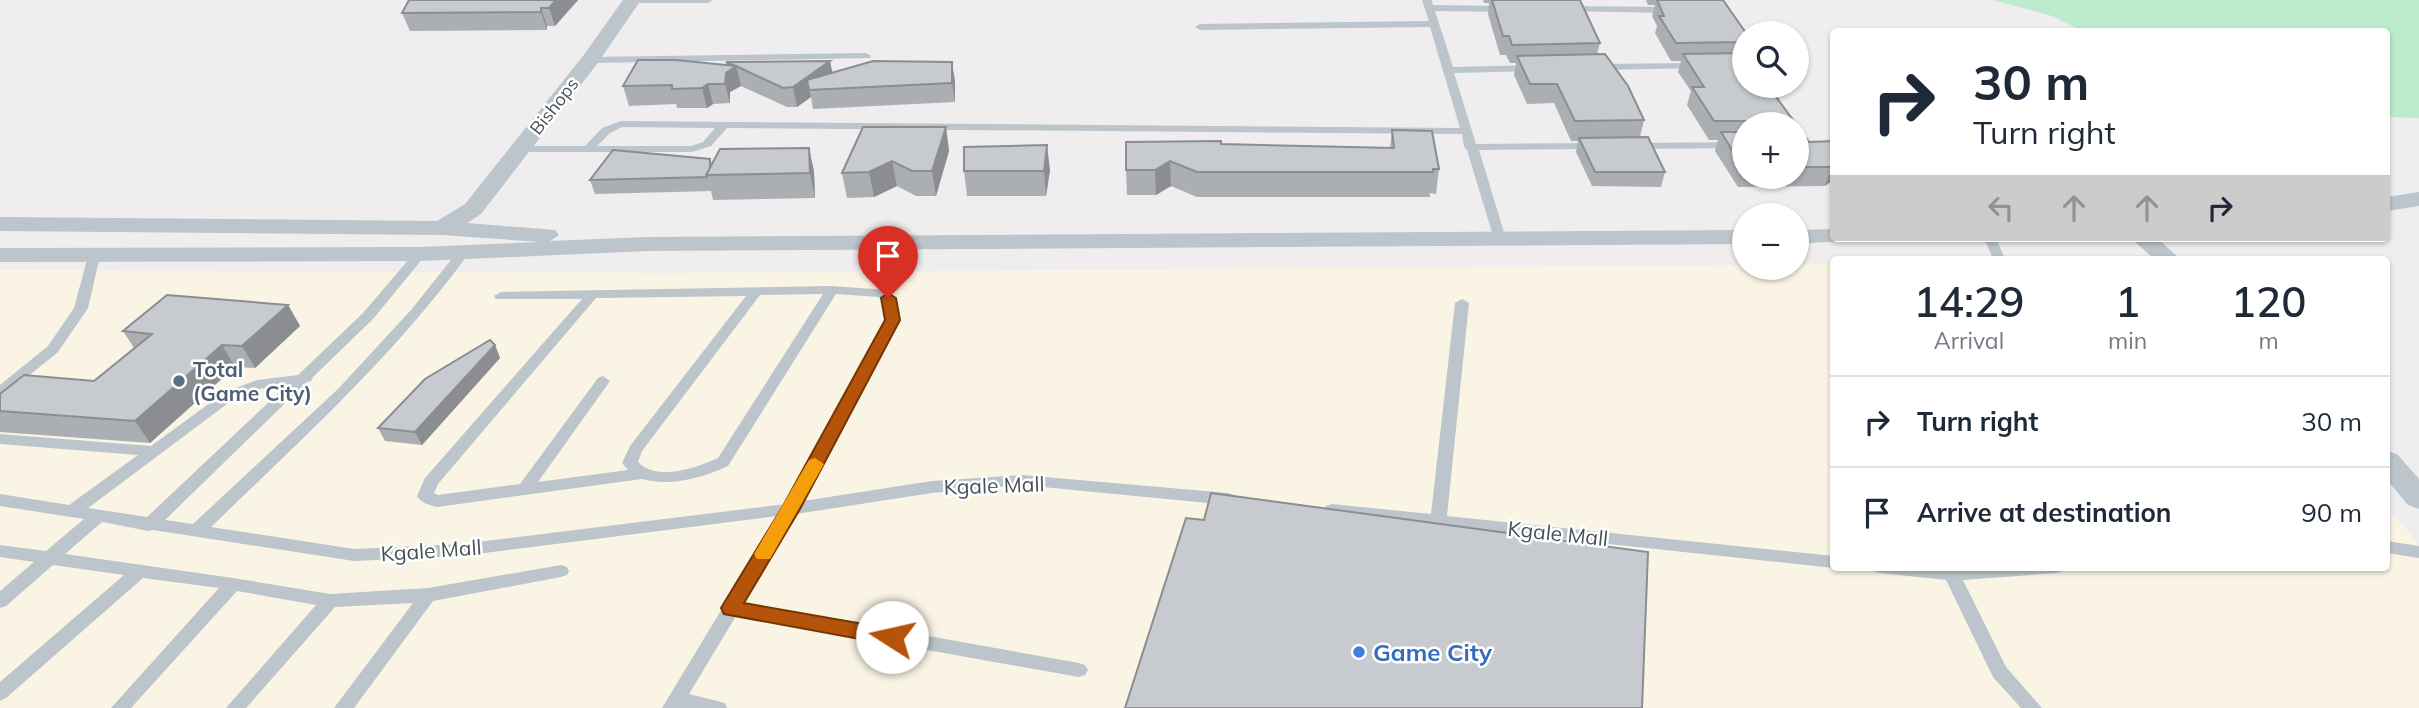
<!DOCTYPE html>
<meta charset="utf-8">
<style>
body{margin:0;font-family:Mulish,sans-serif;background:#f6f6f7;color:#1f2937;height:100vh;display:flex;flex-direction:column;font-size:26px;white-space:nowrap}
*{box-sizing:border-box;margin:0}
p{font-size:23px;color:#747a83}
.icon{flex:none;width:38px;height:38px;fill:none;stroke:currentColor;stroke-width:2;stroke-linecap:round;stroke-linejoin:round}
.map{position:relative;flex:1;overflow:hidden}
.sheet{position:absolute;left:1830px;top:256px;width:560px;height:315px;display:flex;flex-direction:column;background:#fff;border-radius:7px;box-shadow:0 2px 5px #0004}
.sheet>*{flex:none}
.guide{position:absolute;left:1830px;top:28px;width:560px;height:214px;border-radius:7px;box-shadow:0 2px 5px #0004;background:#fff;color:#1f2937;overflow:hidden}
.controls{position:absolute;left:1732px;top:21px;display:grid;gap:14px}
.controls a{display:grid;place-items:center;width:77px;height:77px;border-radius:50%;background:#fff;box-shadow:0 2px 5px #0004;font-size:35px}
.pin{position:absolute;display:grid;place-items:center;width:60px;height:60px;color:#fff;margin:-72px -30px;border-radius:50% 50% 50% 0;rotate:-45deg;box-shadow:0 0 7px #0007}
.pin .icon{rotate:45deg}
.me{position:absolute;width:77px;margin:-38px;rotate:280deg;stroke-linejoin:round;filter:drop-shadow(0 0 5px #0008)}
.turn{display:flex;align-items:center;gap:24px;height:147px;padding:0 28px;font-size:32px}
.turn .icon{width:91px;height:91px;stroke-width:2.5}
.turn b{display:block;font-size:49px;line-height:60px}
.lanes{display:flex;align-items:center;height:66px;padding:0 28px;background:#0003;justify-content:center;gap:35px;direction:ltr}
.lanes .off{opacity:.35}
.eta{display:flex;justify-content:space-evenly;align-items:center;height:119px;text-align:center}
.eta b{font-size:42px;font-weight:600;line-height:49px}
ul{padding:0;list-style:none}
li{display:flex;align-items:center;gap:21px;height:91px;padding:0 28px;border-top:2px solid #e0e1e3}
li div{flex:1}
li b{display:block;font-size:26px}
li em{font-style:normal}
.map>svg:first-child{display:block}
</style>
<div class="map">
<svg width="2419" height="708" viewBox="0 0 2419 708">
<rect width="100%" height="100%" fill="#efeded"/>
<polygon fill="#faf4e5" points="1797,264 1834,264 1834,567 2387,567 2387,509 2408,530 2419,546 2419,708 0,708 0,270 668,273 1745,265 1745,268 1797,268"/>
<polygon fill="#bceccd" points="1993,0 2419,0 2419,118 2387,117 2387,32 2083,31 2052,16"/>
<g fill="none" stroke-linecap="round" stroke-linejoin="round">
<g fill="#bbc5cb" fill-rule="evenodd">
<polygon points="627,0 713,0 708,3 632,3"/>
<path d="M1422,0H1432L1433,5L1507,6L1512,9L1507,12L1435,11L1453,67L1533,65L1538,68L1533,71L1454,73L1476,144L1596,143L1602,146L1596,149L1479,150L1506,239L1504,242H1496L1494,239L1467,150L1464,147L1462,134L727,128L711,146L692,152H520L514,149L520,146H585L602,128L621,121L1460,128L1430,27L1200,30L1195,27L1200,24L1429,21ZM622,127L715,128L703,142L691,146H597L610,133Z"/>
<polygon points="1566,6 1672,7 1677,10 1672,13 1563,11 1563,7"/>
<polygon points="866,53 871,56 870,58 590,63 585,60 590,57"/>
<polygon points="1698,63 1703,66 1702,68 1596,70 1591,67 1596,64"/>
<polygon points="1745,142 1745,148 1634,149 1628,146 1634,143"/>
<polygon points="1984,238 1996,238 2005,259 1993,259"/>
<path d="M463,249L469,253C395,355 301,440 211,527L354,549L461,544L786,504L886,320L882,300L878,297L836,294L728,466C702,478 670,487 642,479L437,507C430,505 421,503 417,496L425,478L582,299H496L494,296L501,292L832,286L886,290L895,298L900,320L803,501L932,481L1022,475L1228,493L1234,495L1236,499L1234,503L1228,505L1022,485L932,493L796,514L743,603L1079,663L1085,665L1088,670L1085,675L1079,677L736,616L689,694L725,703L727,708H662L778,516L461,556L354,561L153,530L149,531L102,522L65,554L233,578L330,594L428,588L561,565L567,567L569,571L567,575L561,577L433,601L354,708H334L413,603L335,607L246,708H226L316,605L237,591L131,708H111L219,588L143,578L6,698L0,701V682L124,575L53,565L6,606L0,608V591L34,562L0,557V545L46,551L84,519L0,506V494L69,505L138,455L0,444V434L151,446L225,392L257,380L298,375L363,313L416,251H424L426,254L424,257L373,319L313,377L311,381L307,382L165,520L193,524L338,389L411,310L459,250ZM823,294L718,458C696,468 657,482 638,462L642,451L760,295ZM746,296L630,446L622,463L628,470L538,482L610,381L603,376L598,378L520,484L438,495L434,493L438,484L596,298ZM287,385L147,517L88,508L235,398L259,389Z"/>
<polygon points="94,252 100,256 88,308 58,352 5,395 0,397 0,385 48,346 74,308 88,256"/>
<polygon points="1462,299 1469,303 1447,516 1834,556 1834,567 1838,567 1834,568 1326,514 1324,510 1326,506 1332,504 1431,514 1455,303"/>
<polygon points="2387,541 2419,546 2419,558 2387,553"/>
<polygon points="1872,567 2064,567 2062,571 2056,573 1963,580 2006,667 2042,708 2021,708 1993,677 1946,580 1880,573 1874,571"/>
</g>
<g fill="#bbc5cb" fill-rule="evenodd">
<polygon points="623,0 641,0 597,64 481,214 467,223 555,230 559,235 550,241 648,237 1745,230 1745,244 648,251 420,261 0,262 0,248 420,247 541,242 442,235 0,231 0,217 437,221 465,204 583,56"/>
<polygon points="2419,192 2419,206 2387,211 2387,197"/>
<polygon points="1834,229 1834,238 1844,238 1842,241 1797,244 1797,230"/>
<polygon points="2131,238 2157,238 2180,259 2154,259"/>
<polygon points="2387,451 2397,454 2419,479 2419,509 2408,505 2387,480"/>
</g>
</g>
<g fill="#abaeb2">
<polygon points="409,0 578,0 555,26 547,26 547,30 410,31 402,13"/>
<polygon points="1483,0 1580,0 1600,43 1597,54 1644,120 1640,137 1665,172 1661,187 1592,186 1576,152 1578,141 1571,141 1554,103 1527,104 1514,75 1516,63 1510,63 1506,55 1500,55 1488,14 1489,3 1484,3"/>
<polygon points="1646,0 1723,0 1745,33 1745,86 1782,86 1778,100 1796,124 1745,124 1745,177 1797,177 1797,126 1809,142 1834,141 1834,179 1825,186 1738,187 1715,151 1718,140 1709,140 1687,105 1691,91 1678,72 1681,61 1671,61 1655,33 1657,26 1652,16 1655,5 1648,5"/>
<polygon points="830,61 832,73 955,81 955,102 813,109 811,97 797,107 787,107 741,86 730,92 730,103 713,104 707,108 677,108 676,104 629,106 623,86 727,65 726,62"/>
<polygon points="946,127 949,151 936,196 916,196 897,186 874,197 847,198 842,173"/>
<polygon points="1392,130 1439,169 1436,194 1430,193 1430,197 1197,197 1171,186 1156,195 1127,195 1126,170 1221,144 1390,148"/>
<polygon points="809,148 814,172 815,198 713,200 711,191 595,194 590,180 711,164"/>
<polygon points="1050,170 1046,196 967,196 964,171"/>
<polygon points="288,305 300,326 255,368 235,367 150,443 0,432 0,394 94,381 134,348 123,331"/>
<polygon points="495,345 500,358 422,445 385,441 378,428"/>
</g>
<g fill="#8b8d91">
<polygon points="556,0 578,0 555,26 549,8"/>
<polygon points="541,8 547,26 547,30 541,12"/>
<polygon points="830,61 834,80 809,90 811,97 797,107 793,87"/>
<polygon points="952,62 955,81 955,102 952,83"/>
<polygon points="736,66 741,86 730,92 730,103 725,84 726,73"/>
<polygon points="708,84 713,104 707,108 702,88"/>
<polygon points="946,127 949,151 936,196 932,171"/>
<polygon points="1047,145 1050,170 1046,196 1044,171"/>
<polygon points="809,148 814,172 815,198 810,173"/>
<polygon points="892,161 897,186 874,197 869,172"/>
<polygon points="1170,161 1171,186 1156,195 1155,170"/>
<polygon points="1834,165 1834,179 1825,186 1832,167"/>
<polygon points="288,305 300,326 255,368 242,346"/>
<polygon points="222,345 235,367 150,443 135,421"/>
<polygon points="495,345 500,358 422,445 415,432"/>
</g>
<g fill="#c7cacf" stroke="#8b8d91" stroke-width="2">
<polygon points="409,0 556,0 549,8 541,8 541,12 402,13"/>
<polygon points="1492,0 1580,0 1600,43 1512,45 1509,36 1503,36"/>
<polygon points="1657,0 1723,0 1746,33 1745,33 1745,42 1676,43 1659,16 1664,16"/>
<polygon points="1745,53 1745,86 1768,86 1796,124 1753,124 1752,121 1714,121 1692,87 1704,87 1683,54"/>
<polygon points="1605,54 1628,86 1644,120 1575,121 1557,84 1530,84 1517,56"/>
<polygon points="638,60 676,60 736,66 726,62 830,61 793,87 783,88 736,66 726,73 725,84 708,84 702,88 672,89 672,85 623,86"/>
<polygon points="873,61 952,62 952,83 809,90 807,80"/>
<polygon points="1797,126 1809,142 1834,141 1834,165 1832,167 1797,167"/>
<polygon points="863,127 946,127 932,171 912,171 892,161 869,172 842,173"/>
<polygon points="1392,130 1432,131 1439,169 1433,169 1433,172 1197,172 1170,161 1155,170 1126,170 1126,142 1221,141 1221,144 1394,148"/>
<polygon points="1721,132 1745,132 1745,168 1743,168"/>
<polygon points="1648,137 1665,172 1595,172 1579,138"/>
<polygon points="1047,145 1044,171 964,171 964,147"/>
<polygon points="809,148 810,173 706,175 720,149"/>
<polygon points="613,150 710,159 710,168 706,175 707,177 590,180"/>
<polygon points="167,295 288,305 242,346 222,345 135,421 0,411 0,394 24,375 94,381 152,334 123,331"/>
<polygon points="490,340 495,345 415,432 378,428 425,379"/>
<polygon points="1211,493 1648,552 1642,708 1125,708 1186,518 1204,520"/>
</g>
<polygon fill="#b45309" stroke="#753606" stroke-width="2" points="888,293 896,298 900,320 800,509 744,603 892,629 899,631 902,637 899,642 892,645 724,614 721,608 724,603 783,506 885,320 881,298"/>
<polygon fill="#f59e0b" points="815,458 824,464 770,559 757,559 754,554 757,549 809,460"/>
<circle fill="#5c6f8a" stroke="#fff" stroke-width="2.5" cx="179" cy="381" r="7"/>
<circle fill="#3f7fe0" stroke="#fff" stroke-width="2.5" cx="1359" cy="652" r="7"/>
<g text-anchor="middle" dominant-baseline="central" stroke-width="5" stroke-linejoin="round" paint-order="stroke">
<g font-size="18" fill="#465159" stroke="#fff">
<text transform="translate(554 106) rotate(-52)">Bishops</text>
</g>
<g font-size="21" font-weight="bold" fill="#4e5e75" stroke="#fff" text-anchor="start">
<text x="193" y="369">Total<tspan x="193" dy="24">(Game City)</tspan></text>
</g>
<g font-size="21" fill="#465159" stroke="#fff">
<text transform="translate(994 485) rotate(-2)">Kgale Mall</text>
<text transform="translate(1558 533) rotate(6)">Kgale Mall</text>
<text transform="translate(431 550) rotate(-4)">Kgale Mall</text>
</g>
<g font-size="24" font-weight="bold" fill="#366cbe" stroke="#fff" text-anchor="start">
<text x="1373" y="652">Game City</text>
</g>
</g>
</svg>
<div class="controls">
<a><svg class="icon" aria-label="search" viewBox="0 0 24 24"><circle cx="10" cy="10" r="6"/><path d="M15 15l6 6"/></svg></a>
<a>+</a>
<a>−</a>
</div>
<div class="pin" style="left:888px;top:298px;background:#d93025"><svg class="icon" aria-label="arrive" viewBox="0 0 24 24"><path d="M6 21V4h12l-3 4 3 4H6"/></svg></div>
<svg class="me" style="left:892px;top:637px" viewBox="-20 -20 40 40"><circle r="19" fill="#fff"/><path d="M0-13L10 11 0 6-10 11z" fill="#b45309"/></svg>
<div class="guide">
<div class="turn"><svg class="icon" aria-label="right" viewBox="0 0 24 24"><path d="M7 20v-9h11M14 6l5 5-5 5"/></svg><div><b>30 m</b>Turn right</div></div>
<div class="lanes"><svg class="icon off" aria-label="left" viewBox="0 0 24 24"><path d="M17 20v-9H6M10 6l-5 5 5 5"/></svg><svg class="icon off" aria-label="ahead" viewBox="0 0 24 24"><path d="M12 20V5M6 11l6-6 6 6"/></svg><svg class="icon off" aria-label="ahead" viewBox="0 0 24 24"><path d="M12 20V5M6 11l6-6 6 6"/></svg><svg class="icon" aria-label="right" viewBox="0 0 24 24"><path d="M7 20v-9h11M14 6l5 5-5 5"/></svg></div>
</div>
<section class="sheet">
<div class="eta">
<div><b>14:29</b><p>Arrival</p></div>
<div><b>1</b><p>min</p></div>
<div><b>120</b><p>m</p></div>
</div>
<ul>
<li><svg class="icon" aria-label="right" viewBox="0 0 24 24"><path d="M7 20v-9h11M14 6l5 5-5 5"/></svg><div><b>Turn right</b></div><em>30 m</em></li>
<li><svg class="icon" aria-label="arrive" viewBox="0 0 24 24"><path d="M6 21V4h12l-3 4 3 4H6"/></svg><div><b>Arrive at destination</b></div><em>90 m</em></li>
</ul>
</section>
</div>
